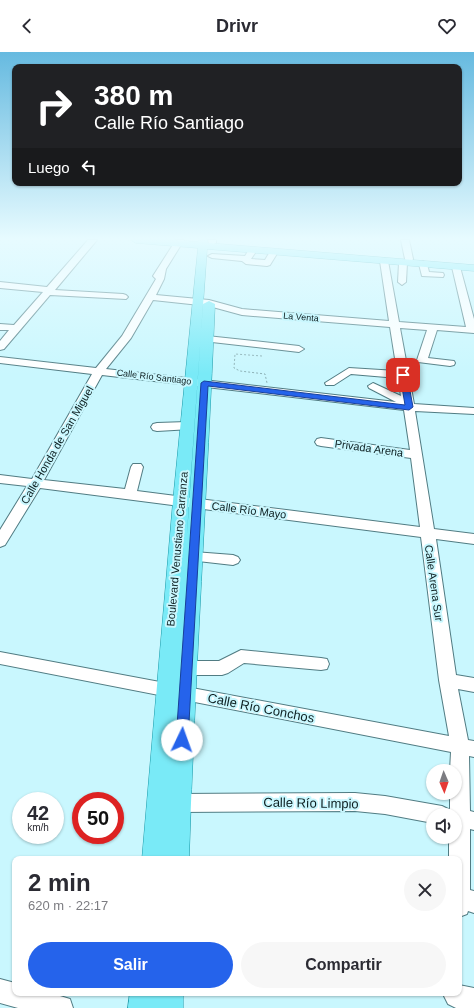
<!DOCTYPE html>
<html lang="es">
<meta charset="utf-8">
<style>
body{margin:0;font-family:Helvetica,sans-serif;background:#f7f7f7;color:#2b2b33;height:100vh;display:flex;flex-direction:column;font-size:15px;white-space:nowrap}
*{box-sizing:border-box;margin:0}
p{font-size:13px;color:#7c7c81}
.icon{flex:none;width:22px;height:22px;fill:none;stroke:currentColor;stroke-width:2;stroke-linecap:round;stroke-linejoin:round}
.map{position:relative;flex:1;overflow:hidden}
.panel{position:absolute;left:12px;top:804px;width:450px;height:140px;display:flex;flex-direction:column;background:#fff;border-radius:8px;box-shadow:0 1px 3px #0004}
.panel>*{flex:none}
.banner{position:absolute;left:12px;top:12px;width:450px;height:122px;border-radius:8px;box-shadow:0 1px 3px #0004;background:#202124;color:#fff;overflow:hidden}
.needle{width:26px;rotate:178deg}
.tools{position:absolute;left:426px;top:712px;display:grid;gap:8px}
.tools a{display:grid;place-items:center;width:36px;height:36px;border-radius:50%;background:#fff;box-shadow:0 1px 3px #0004;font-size:20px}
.speed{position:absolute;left:12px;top:740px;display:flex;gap:8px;font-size:20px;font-weight:700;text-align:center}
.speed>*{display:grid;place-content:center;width:52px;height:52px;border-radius:50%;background:#fff;box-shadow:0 1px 3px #0004;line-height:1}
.speed small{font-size:10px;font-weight:400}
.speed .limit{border:6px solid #d22;background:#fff;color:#111}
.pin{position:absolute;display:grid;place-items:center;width:34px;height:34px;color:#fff;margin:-17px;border-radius:8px;box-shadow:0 2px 6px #0006}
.me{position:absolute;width:44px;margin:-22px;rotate:3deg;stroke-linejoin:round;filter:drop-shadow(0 0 3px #0008)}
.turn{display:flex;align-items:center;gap:14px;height:84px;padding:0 16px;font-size:18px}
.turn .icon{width:52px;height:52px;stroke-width:2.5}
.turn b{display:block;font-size:28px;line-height:34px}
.then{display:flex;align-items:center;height:38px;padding:0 16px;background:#0003;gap:8px;font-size:15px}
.round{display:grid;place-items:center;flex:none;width:42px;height:42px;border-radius:21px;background:#f7f7f7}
.overview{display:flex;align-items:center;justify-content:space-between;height:68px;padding:0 16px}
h1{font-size:24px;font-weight:800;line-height:30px}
.primary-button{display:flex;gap:8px;margin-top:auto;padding:8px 16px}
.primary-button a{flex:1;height:46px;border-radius:24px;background:#2563eb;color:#fff;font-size:16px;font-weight:800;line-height:46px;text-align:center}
.primary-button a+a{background:#f7f7f7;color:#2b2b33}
header{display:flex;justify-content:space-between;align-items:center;height:52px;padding:0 16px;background:#fff;font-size:18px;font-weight:800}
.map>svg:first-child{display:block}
</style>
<header><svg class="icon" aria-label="back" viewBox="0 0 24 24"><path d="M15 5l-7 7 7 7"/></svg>Drivr<svg class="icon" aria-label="heart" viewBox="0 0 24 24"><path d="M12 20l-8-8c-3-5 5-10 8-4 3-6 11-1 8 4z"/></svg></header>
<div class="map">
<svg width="474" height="956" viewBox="0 0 474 956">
<rect width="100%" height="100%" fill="#c9f7fe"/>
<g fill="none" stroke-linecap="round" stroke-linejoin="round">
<g stroke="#517c83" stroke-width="2">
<g id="minor">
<polygon points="88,188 97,188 55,238 123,242 126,243 128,245 126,247 50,243 4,297 0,298 0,289 9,278 0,278 0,272 14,273 43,240 0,236 0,230 47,235"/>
<path d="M176,188H184L166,217L164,227L156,243L209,248L242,257L389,269L380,209L384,206L388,209L399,270L466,275L452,215L456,212L460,215L474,267V281L437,278L428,306L454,309L455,311L454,313L450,314L418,310L417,308L427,278L400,276L414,352L474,356V362L415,359L434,477L474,482V492L436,487L456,623L474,626V640L458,637L468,688L474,689V705L469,704L470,759L474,760V778L470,777V838L474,839V861L468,859L467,862L459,865V807H449V785H455V763H433V771L385,762L355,759L179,760L172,757L169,751L172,745L179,742L355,741L385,744L442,754L450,758V741H455V719H450L451,700L0,612V600L449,684L439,628L421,485L40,436L5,493L0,495V478L27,434L0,431V423L32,427L92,322L0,311V305L96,316L122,284L156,227L153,224ZM153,248L209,254L242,263L390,275L397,319L349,316L325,331L326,333H334L351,322L398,326L401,344L373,331L368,334L369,336L396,350L106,317L131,286ZM102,323L404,358L410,398L321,386L317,387L315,390L317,393L321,394L411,406L420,475L137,439L143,415L141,412H133L131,415L125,437L44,428Z"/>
<polygon points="208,188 216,188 216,191 212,193 209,193"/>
<polygon points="401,188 409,188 413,207 412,209 406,209 405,207"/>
<polygon points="250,196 256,196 257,198 251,207 265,208 271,198 274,198 278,200 270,213 267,214 246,212 242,209 212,206 208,204 212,202 245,204"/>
<polygon points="403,208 407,211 406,230 402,233 398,230 399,211"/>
<polygon points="423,209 427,212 429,220 443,221 444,223 443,225 422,224 419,212"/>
<polygon points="207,284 299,294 304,297 299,300 203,289 202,287 203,285"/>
<polygon points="187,370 191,371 193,374 191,377 157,379 153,378 151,375 153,372 157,371"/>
<polygon points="194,500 233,503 238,505 240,508 238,511 233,513 189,508 187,505 189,502"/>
<polygon points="241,598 321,606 327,607 329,612 327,617 321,618 244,611 228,621 222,623 186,623 180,621 178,616 180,611 186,609 219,609"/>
<polygon points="0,927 15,931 15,941 50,941 70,947 73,956 18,956 0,951"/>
<polygon points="459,933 474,936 474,956 456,956 448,952 444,944 445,941 459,941"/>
</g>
</g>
<g stroke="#199aa9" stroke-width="1">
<g id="major">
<path d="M131,188H175L198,190L199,188H207L208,191L474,213V219L207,197L189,449L187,483L203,252L209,249L215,252C207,437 195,622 189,807H142L173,449L198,196L136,191Z"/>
<polygon points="130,941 183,941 183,956 128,956"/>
</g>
</g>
<polyline stroke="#8cb1b6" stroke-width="1" stroke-dasharray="2 2" stroke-linecap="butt" points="262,304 235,302 234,316 240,319 265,322 267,331"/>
<use href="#minor" fill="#fff" fill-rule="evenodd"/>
<use href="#major" fill="#79eaf7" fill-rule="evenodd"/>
</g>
<linearGradient id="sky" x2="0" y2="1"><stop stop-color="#66bae0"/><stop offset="0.58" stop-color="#e7fbff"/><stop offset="1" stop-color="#e7fbff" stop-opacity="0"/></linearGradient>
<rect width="474" height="322" fill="url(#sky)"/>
<polygon fill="#2563eb" stroke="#184099" points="403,321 407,323 413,355 409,358 208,334 188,688 186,692 182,693 178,692 176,688 201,331 204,329 405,353 400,323"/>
<g text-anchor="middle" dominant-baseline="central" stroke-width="4" stroke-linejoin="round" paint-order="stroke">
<g font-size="9" fill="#0d1f21" stroke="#c9f7fe">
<text transform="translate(301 265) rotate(5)">La Venta</text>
<text transform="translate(154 325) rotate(7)">Calle Río Santiago</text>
</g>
<g font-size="11" fill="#0d1f21" stroke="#c9f7fe">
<text transform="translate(57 393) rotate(-60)">Calle Honda de San Miguel</text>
<text transform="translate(369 396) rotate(8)">Privada Arena</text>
<text transform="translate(249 458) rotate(7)">Calle Río Mayo</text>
<text transform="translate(177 497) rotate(-85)">Boulevard Venustiano Carranza</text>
<text transform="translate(434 531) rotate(82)">Calle Arena Sur</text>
</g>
<g font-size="13" fill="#0d1f21" stroke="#c9f7fe">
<text transform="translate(261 656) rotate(11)">Calle Río Conchos</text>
<text transform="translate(311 751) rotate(1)">Calle Río Limpio</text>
</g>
</g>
</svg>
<div class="tools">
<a><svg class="needle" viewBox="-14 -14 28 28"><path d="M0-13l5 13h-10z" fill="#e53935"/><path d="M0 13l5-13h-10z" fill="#7c7c81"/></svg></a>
<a><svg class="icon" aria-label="sound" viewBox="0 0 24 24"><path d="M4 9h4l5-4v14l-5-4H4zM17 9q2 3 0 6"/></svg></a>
</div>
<div class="speed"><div>42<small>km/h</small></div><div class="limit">50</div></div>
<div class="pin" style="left:403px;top:323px;background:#d93025"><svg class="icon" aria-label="arrive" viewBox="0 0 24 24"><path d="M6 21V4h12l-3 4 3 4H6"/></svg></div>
<svg class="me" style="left:182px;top:688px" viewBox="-20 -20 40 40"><circle r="19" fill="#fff"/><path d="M0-13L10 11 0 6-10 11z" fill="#2563eb"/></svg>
<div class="banner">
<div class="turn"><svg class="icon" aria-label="right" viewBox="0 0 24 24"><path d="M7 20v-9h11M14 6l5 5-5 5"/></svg><div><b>380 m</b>Calle Río Santiago</div></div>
<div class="then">Luego<svg class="icon" aria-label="left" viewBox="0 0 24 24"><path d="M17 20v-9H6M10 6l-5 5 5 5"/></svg></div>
</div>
<section class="panel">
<div class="overview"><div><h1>2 min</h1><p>620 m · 22:17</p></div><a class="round"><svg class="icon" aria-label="close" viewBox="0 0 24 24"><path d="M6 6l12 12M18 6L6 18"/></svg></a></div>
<div class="primary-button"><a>Salir</a><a>Compartir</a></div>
</section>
</div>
